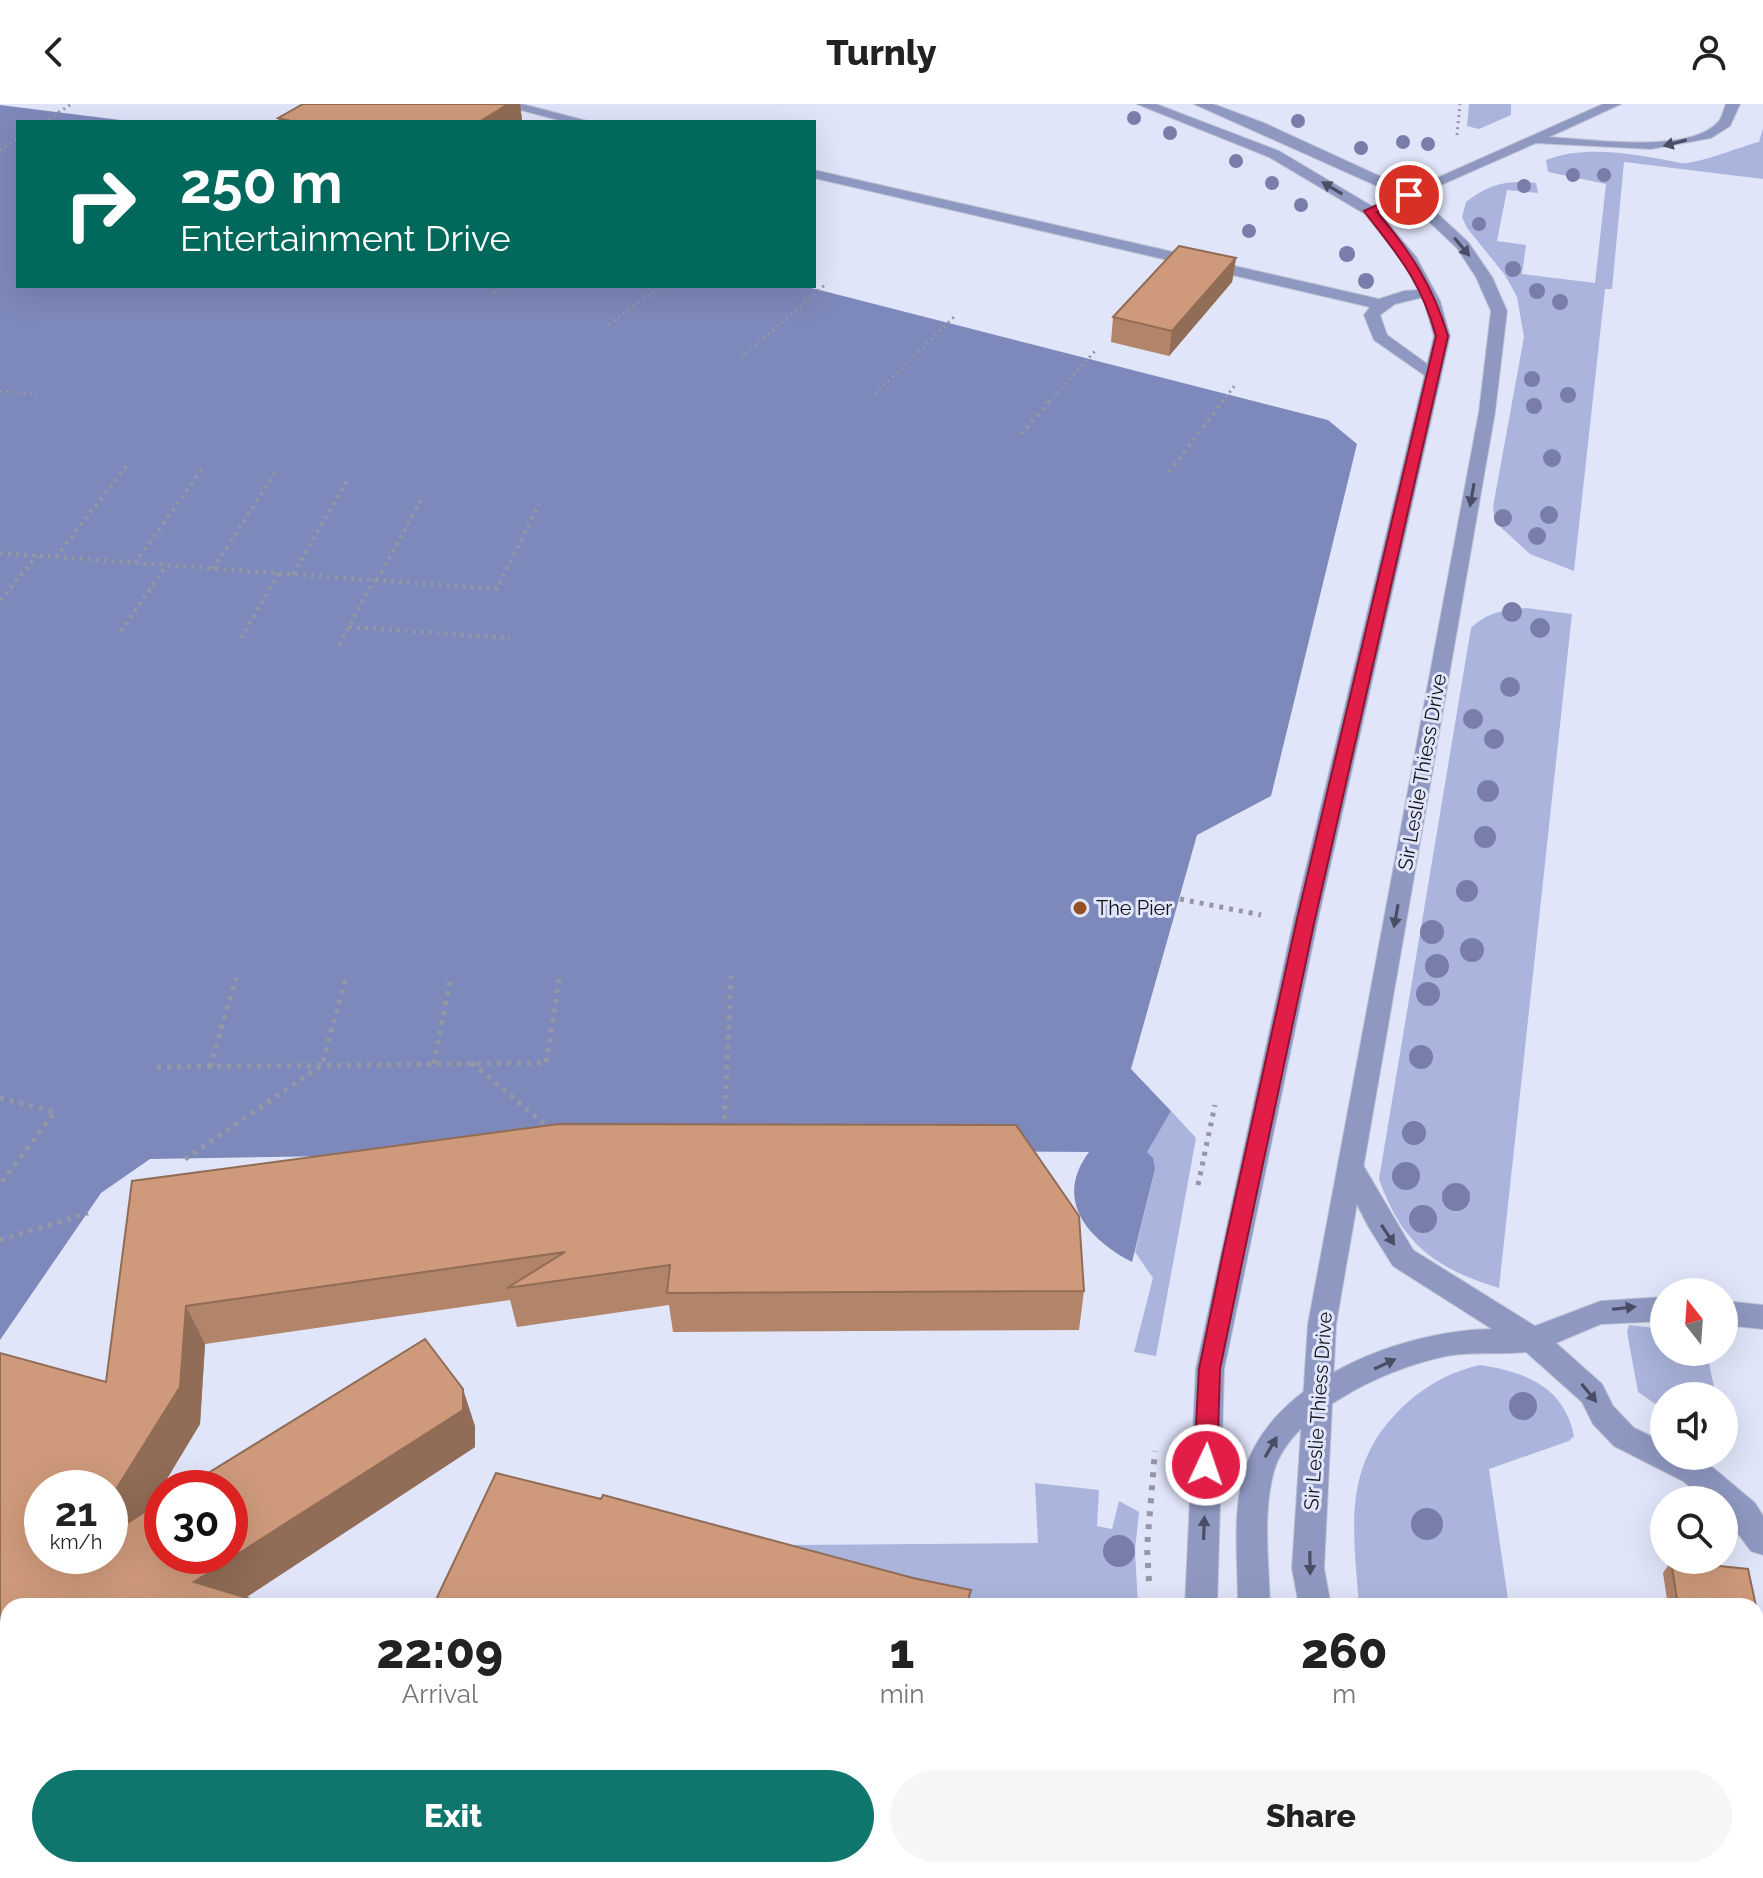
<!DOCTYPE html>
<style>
body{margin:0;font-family:Raleway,sans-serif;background:#f6f6f6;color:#222;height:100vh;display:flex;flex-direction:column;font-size:30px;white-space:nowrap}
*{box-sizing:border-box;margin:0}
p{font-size:26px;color:#767676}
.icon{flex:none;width:44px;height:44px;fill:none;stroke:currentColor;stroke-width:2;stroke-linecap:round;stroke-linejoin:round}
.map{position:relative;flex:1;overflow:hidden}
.panel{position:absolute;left:0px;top:1494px;width:1764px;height:280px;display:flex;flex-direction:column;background:#fff;border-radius:24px 24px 0 0;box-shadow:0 8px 32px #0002}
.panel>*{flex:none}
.top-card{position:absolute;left:16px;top:16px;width:800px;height:168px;border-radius:0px;box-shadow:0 8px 32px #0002;background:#00695c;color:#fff;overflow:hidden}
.needle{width:52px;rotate:343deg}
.fabs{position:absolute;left:1650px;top:1174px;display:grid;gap:16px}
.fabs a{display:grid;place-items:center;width:88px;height:88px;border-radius:50%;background:#fff;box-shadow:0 8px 32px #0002;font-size:40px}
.speed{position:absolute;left:24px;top:1366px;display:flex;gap:16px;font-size:40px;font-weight:700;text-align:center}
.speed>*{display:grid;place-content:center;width:104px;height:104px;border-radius:50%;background:#fff;box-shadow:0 8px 32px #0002;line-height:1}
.speed small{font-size:20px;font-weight:400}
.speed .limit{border:12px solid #d22;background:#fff;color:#111}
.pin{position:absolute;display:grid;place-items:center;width:68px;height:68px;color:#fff;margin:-34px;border:4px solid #fff;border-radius:50%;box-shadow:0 2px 8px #0007}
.me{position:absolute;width:88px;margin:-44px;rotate:3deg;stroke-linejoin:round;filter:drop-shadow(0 0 6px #0008)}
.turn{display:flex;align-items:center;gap:28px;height:168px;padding:0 32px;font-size:36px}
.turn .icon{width:104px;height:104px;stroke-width:2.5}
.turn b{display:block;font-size:56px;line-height:68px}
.eta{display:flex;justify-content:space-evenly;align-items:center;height:136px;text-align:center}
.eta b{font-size:48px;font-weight:800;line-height:56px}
.action{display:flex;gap:16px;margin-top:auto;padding:16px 32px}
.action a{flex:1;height:92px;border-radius:48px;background:#0f766e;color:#fff;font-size:32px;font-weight:800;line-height:92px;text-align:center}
.action a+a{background:#f6f6f6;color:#222}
header{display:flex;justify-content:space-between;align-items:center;height:104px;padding:0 32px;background:#fff;font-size:36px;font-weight:800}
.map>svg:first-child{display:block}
</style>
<header><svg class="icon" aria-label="back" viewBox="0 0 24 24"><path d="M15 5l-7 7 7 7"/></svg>Turnly<svg class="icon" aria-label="person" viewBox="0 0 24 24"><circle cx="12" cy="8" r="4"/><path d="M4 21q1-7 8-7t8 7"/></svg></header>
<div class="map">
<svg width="1763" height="1774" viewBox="0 0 1763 1774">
<rect width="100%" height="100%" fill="#e0e5f9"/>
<g fill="#abb4dc">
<polygon points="1469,0 1511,0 1511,11 1479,25 1467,22"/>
<path d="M1763,24V75L1624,58L1612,185H1605L1574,467L1530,450L1495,418L1493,403L1524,233L1517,193L1505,171L1467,124L1462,113L1466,98C1489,80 1507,76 1536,79L1538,89L1507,86L1497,137L1526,141L1522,170L1595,179L1606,80L1548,68L1546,56C1587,40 1639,51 1681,59C1696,61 1742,42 1759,38Z"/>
<path d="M1526,504L1572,510L1499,1184C1434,1164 1402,1140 1379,1075L1471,524C1487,508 1504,506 1526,504Z"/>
<polygon points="1171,1007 1196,1034 1156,1252 1134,1248 1153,1174 1135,1148 1155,1065 1146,1048"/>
<polygon points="1629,1221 1664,1225 1664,1248 1707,1250 1716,1292 1664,1292 1664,1306 1638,1288 1627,1228"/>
<path d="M1480,1261C1525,1268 1564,1282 1574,1332L1569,1337L1489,1365L1509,1502H1359C1353,1420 1341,1357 1409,1297C1430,1279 1453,1267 1480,1261Z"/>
<polygon points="1035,1379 1099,1386 1097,1422 1112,1425 1119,1397 1139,1408 1135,1446 1138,1502 938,1502 687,1442 1038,1439"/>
<polygon points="1013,1766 1158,1766 1159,1774 1011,1774"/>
<polygon points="1395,1766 1622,1766 1624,1774 1397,1774"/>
</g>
<path fill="#7e89bb" d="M0,1L136,18H18V182H804L1328,316L1357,340L1271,692L1197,731L1131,965L1171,1007L1147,1048L1153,1054L1155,1065L1132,1158C1086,1134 1054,1095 1089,1048L723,1046L150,1055L101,1089L0,1236Z"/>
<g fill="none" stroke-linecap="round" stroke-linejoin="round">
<g stroke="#bfc3d5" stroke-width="2">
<g id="lane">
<polygon points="498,0 522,0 591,18 566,18"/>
<path d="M1603,0H1621L1549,33C1589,35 1691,51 1719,17C1722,13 1724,5 1726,0H1740L1730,22L1711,34L1651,45L1536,39L1375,110L1363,107Z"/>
<polygon points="814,66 1379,195 1404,187 1432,185 1432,191 1395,200 1380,211 1387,231 1441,270 1433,275 1427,273 1374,236 1364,211 1370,203 814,74"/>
<path d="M1351,1053L1360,1056L1413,1146L1535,1222L1601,1197L1664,1193V1217L1601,1220L1556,1239L1602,1280L1613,1302L1634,1324L1664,1338V1352H1693L1705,1357L1755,1399L1763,1412V1451L1751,1447L1724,1411V1396H1706L1683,1377L1614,1342L1593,1320L1582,1298L1526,1248C1500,1251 1473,1247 1447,1252C1390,1263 1292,1307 1274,1367C1262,1410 1269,1458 1270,1502H1238C1238,1458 1232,1411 1244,1369C1270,1276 1404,1226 1492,1225L1393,1162L1368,1122L1338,1063L1342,1056Z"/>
<polygon points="1724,1197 1763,1201 1763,1225 1724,1221"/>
<polygon points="1273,1766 1307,1766 1308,1774 1274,1774"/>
</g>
</g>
<g stroke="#bfc3d5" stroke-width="2">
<g id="street">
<polygon points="1137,0 1156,0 1279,47 1375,104 1416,153 1440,197 1450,232 1318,815 1224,1265 1217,1502 1185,1502 1196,1265 1294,815 1434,232 1424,197 1401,154 1365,110 1269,53"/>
<polygon points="1194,0 1213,0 1264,19 1414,88 1468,138 1492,173 1507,207 1495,308 1336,1220 1324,1464 1331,1502 1299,1502 1292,1464 1308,1220 1479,308 1491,207 1476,173 1457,144 1404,94"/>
<polygon points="1212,1766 1246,1766 1247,1774 1213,1774"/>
<polygon points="1344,1766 1378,1766 1379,1774 1345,1774"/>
</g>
</g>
<g stroke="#9397a6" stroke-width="3" stroke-dasharray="2 4" stroke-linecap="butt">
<polyline points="43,18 70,1"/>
<polyline points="1457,31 1460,0"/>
<polyline points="0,46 18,34"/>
<polyline points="493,189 502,182"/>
<polyline points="609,221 660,182"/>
<polyline points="741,254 827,179"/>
<polyline points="0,287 37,290"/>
<polyline points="875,290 956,211"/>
<polyline points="1049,298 1095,247"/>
<polyline points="1222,298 1236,280"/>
</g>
<g stroke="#9397a6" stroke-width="4" stroke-dasharray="3 5" stroke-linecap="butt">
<polyline points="1021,330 1051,296"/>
<polyline points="1169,368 1224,296"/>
<polyline points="0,449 497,485 539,400"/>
<polyline points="56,453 128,360"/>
<polyline points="135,459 203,364"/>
<polyline points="213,465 275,369"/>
<polyline points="293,470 348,375"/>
<polyline points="377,476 424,391"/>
<polyline points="0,496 37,452"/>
<polyline points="349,523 510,534"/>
<polyline points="121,527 166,462"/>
<polyline points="241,534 279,469"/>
<polyline points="339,541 374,476"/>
</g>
<g stroke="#9397a6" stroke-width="5" stroke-dasharray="4 6" stroke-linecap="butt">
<polyline points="1180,795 1261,811"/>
<polyline points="472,959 549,1024"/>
<polyline points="434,960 451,871"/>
<polyline points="157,963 546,959 560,871"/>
<polyline points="210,963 236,874"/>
<polyline points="0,994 55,1008 0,1080"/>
<polyline points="724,1025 731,872"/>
<polyline points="185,1055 322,961 346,873"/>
<polyline points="1198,1081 1215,1001"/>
<polyline points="0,1136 88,1109"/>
</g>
<g stroke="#9397a6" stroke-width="6" stroke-dasharray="5 8" stroke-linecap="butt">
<polyline points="1149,1477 1147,1444 1155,1347"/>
<polyline points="1172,1766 1173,1774"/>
</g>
<use href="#lane" fill="#8f98c1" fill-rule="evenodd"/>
<use href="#street" fill="#8f98c1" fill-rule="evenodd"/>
</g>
<g fill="#787ea9">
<circle cx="1134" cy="14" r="7"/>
<circle cx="1298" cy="17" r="7"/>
<circle cx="1170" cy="29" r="7"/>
<circle cx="1403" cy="38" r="7"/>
<circle cx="1428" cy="40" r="7"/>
<circle cx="1361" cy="44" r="7"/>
<circle cx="1236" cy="57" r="7"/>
<circle cx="1573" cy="71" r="7"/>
<circle cx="1604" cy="71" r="7"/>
<circle cx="1272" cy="79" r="7"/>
<circle cx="1524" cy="82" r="7"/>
<circle cx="1301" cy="101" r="7"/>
<circle cx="1479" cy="120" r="7"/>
<circle cx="1249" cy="127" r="7"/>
<circle cx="1347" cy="150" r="8"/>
<circle cx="1513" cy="165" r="8"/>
<circle cx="1366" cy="177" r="8"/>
<circle cx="1537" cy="187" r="8"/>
<circle cx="1560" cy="198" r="8"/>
<circle cx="1532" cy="275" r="8"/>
<circle cx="1568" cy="291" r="8"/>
<circle cx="1534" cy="302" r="8"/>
<circle cx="1552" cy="354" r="9"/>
<circle cx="1549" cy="411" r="9"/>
<circle cx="1503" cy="414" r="9"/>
<circle cx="1537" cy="432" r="9"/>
<circle cx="1512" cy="508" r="10"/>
<circle cx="1540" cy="524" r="10"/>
<circle cx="1510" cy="583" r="10"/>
<circle cx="1473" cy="615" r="10"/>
<circle cx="1494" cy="635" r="10"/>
<circle cx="1488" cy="687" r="11"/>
<circle cx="1485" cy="733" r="11"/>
<circle cx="1467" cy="787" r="11"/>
<circle cx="1432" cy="828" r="12"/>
<circle cx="1472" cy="846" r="12"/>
<circle cx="1437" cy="862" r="12"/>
<circle cx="1428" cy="890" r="12"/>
<circle cx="1421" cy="953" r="12"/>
<circle cx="1414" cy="1029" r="12"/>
<circle cx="1406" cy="1072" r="14"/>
<circle cx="1456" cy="1093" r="14"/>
<circle cx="1423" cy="1115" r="14"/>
<circle cx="1523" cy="1302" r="14"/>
<circle cx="1427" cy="1420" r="16"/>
<circle cx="1119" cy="1447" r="16"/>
</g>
<g fill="#b2846a">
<polygon points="303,0 520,0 522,16 519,18 279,18 278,14"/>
<polygon points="1236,154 1232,178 1169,252 1111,238 1113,213"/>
<polygon points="132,1077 1084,1187 1079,1226 673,1228 669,1201 517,1223 510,1196 205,1240 200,1320 148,1406 475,1322 475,1343 245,1494 8,1502 8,1706 0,1703 0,1249 106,1278"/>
<polygon points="1671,1457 1756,1502 1668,1502 1663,1469"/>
<polygon points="1756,1503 1763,1538 1763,1771 1720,1766 1756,1766"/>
</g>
<g fill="#916c56">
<polygon points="508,0 520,0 522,16 519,18 479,18"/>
<polygon points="1236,154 1232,178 1169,252 1172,227"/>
<polygon points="186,1202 205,1240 200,1320 100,1486 110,1452 110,1395"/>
<polygon points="463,1285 475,1322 475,1343 233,1502 194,1478"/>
<polygon points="695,1766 711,1766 709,1774 693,1774"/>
</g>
<g fill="#cf9a7b" stroke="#916c56" stroke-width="2">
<polygon points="303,0 508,0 479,18 295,18 278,14"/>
<polygon points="1179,142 1236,154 1172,227 1113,213"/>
<polygon points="559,1020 1016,1021 1079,1112 1084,1187 667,1189 670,1161 507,1184 565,1148 186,1202 180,1283 110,1395 110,1384 42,1384 42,1452 110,1452 110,1430 162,1397 162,1452 230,1452 230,1384 184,1384 425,1235 463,1285 463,1306 194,1478 274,1502 8,1502 8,1685 0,1682 0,1249 106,1278 132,1077"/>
<polygon points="496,1369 601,1395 603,1391 913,1474 971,1486 966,1502 433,1502"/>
<polygon points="1671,1457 1748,1465 1756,1502 1678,1502"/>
<polygon points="1756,1503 1763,1538 1763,1760 1756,1760"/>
<polygon points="10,1766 82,1766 107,1774 6,1774"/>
<polygon points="251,1766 695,1766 693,1774 247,1774"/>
</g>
<defs><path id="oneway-solid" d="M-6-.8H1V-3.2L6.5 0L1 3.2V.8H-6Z" transform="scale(2)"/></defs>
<g fill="#494e65">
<use href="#oneway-solid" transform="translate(1675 39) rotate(165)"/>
<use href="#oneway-solid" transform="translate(1332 84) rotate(-149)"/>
<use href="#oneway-solid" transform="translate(1462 143) rotate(50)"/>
<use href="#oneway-solid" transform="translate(1472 391) rotate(100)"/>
<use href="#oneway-solid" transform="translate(1396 812) rotate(100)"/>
<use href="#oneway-solid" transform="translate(1388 1131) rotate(57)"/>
<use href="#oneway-solid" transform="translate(1624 1204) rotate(-7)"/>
<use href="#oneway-solid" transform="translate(1385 1260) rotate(-25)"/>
<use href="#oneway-solid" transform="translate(1589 1289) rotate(51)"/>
<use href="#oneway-solid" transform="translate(1271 1343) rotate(-60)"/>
<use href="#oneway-solid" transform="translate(1204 1424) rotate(-88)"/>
<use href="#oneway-solid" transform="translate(1310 1459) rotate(89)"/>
</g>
<path fill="#e11d48" stroke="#92132f" stroke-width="2" d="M1405,88L1415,91L1377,108C1410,147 1433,182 1448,232L1315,815L1244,1149L1220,1265L1217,1361L1214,1368L1206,1371L1198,1368L1194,1361L1199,1265L1223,1149L1297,815L1436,232C1420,175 1399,153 1364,107Z"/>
<circle fill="#945022" stroke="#e0e5f9" stroke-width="3" cx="1080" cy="804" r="8"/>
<g text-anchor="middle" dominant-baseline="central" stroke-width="6" stroke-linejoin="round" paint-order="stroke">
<g font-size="20" fill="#101219" stroke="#e0e5f9">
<text transform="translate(1422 668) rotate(-80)">Sir Leslie Thiess Drive</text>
<text transform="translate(1318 1307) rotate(-86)">Sir Leslie Thiess Drive</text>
</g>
<g font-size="20" fill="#101219" stroke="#e0e5f9" text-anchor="start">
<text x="1096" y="804">The Pier</text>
</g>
</g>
</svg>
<div class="fabs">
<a><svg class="needle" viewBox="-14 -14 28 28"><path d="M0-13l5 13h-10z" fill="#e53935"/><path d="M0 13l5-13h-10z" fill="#767676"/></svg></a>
<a><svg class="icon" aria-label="sound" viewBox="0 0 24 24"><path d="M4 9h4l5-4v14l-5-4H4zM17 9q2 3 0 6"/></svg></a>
<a><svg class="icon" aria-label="search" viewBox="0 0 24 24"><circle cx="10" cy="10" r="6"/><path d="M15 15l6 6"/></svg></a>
</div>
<div class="speed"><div>21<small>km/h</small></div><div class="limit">30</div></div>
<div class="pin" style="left:1409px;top:91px;background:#d93025"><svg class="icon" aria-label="arrive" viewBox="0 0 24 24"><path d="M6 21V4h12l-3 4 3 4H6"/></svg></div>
<svg class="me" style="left:1206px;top:1361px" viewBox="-20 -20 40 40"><circle r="17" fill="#e11d48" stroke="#fff" stroke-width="3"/><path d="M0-11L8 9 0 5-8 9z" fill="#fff"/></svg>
<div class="top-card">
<div class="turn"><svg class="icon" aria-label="right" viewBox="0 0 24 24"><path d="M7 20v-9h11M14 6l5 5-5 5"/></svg><div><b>250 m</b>Entertainment Drive</div></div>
</div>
<section class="panel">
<div class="eta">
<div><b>22:09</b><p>Arrival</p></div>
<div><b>1</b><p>min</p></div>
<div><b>260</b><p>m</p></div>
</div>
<div class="action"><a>Exit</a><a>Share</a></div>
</section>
</div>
